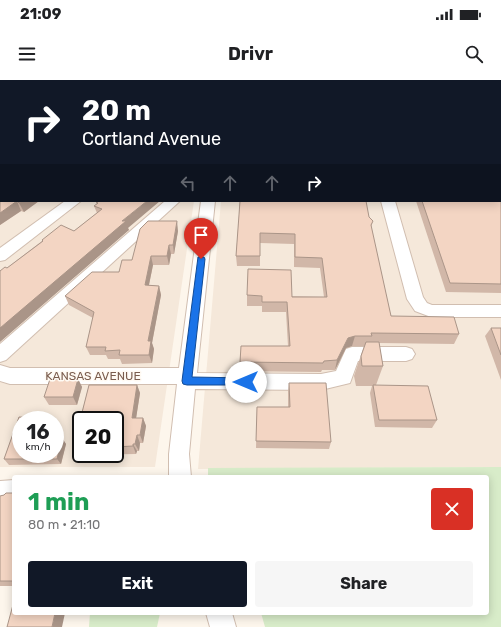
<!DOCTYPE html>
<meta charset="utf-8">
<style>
body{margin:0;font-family:Rubik,sans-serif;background:#f6f6f6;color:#202124;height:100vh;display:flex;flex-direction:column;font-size:15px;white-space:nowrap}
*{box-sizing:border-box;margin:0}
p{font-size:13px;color:#757577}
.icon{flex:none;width:22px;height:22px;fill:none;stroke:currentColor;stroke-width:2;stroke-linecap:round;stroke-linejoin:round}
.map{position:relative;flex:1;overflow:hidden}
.details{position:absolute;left:12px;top:395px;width:477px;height:140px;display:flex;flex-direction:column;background:#fff;border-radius:4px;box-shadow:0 2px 10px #0003}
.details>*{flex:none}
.top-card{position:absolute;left:0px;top:0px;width:501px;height:122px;box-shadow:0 2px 10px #0003;background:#111827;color:#fff;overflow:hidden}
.speed{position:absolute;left:12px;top:331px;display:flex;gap:8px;font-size:20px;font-weight:700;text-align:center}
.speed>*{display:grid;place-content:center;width:52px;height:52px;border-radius:50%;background:#fff;box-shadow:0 2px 10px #0003;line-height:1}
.speed small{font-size:10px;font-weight:400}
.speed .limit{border:2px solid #111;border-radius:6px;background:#fff;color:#111}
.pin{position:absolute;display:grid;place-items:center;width:34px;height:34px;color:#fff;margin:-41px -17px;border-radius:50% 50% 50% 0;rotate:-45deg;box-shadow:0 0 4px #0007}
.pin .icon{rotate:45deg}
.me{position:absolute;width:44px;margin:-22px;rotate:270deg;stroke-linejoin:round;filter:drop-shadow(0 0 3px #0008)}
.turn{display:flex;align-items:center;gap:14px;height:84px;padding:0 16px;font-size:18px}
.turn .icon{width:52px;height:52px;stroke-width:2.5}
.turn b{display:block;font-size:28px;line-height:34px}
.lanes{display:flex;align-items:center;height:38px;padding:0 16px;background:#0003;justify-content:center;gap:20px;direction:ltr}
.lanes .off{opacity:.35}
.round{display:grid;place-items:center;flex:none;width:42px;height:42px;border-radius:4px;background:#f6f6f6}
.overview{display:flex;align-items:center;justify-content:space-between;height:68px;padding:0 16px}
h1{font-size:24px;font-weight:700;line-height:30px;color:#1e9e55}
.cta{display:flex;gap:8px;margin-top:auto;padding:8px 16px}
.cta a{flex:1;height:46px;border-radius:4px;background:#111827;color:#fff;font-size:16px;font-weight:700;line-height:46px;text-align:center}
.cta a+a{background:#f6f6f6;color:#202124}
.status{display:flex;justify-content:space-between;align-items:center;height:28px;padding:0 20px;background:#fff;direction:ltr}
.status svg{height:11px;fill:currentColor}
header{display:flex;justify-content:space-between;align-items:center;height:52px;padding:0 16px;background:#fff;font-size:18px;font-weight:700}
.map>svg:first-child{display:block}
</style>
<div class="status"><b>21:09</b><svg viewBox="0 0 49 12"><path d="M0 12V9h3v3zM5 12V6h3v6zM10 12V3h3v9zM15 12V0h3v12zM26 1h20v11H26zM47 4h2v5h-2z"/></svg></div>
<header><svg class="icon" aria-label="menu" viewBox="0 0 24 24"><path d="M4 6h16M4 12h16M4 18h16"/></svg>Drivr<svg class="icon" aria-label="search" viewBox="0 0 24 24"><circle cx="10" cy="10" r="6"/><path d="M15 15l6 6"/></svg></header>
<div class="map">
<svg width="501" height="547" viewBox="0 0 501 547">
<rect width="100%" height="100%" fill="#fdf6ec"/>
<g fill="#f5e8da" fill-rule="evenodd">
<path d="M0,0H209L1,1V121H194L155,387H0ZM21,340H55V374H21ZM81,340H115V374H81Z"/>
<polygon points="231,0 501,0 501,387 198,389 221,121 500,121 500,1"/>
</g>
<g fill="#d8ecc9">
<polygon points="501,387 501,547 265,547 261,533 487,533 487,397 208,397 208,388"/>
<polygon points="90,533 160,533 157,547 89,547"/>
</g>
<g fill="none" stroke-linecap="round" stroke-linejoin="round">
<g stroke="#d1beb0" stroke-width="2">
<g id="minor">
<rect x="216" y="0" width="10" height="1"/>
<polygon points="349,0 359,0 360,1 350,1"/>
<polygon points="449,0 459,0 460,1 450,1"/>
<rect x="500" y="47" width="1" height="8"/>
<polygon points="65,121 81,121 5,180 0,181 0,168"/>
<polygon points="165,121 180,121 6,280 0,282 0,264"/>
<polygon points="201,121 215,121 197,293 321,294 336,291 346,269 352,267 406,267 412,269 415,274 412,279 406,281 358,281 350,303 321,310 195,309 189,374 191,397 169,397 169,374 177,304 10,304 0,301 0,285 10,288 179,288"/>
<polygon points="381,121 395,121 423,217 427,223 432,225 501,225 501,237 431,237 415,231 407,219"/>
<polygon points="14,400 14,422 0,423 0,401"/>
<polygon points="206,533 232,533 236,547 210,547"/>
</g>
</g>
<use href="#minor" fill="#fff" fill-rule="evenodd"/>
</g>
<g fill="#d1b7a8" fill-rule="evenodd">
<polygon points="486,0 501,0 501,17 500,16 500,1 486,1"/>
<polygon points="0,57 39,121 24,132 21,131 0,145"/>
<polygon points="501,77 501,213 446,212 416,121 500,121"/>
<polygon points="97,121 128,148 129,150 7,188 42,161 42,160 74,151 97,133 94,126 97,124 96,122"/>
<polygon points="240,121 369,137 373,141 371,147 391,236 459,254 454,264 379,263 383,286 376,305 437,340 432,348 375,347 370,313 372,306 356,306 354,296 364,266 352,266 346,268 335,290 322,290 321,292 240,291 240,282 288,266 286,232 262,232 262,226 247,226 247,215 324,217 320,188 294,187 294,164 260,163 260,186 237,186 236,176"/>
<polygon points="178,151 174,174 171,174 169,185 153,185 149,205 159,206 161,215 152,263 154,269 152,283 122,284 120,279 108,279 106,275 90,275 86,267 93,238 69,225 65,216 119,192 132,180"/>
<polygon points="491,248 501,248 501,300 485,256"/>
<polygon points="78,299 82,307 77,325 49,325 44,317"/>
<polygon points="289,303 331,362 329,369 256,368 257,327 288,327 288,311"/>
<path d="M89,305H137L140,313L136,338H143L146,346L143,363H140L139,371H137L136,374L78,375L73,368ZM81,340H115V374H81Z"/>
<polygon points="19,337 40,338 41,340 21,340 21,374 55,374 55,358 62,358 66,364 61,384 9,385 4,379"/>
<polygon points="14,413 14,506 0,506 0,416 4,415"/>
</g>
<g fill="#aa9588">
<polygon points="44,0 62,0 61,1 42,1"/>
<polygon points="182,0 195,0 193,1 180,1"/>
<polygon points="1,22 1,33 0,33 0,23"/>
<polygon points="17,121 21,131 0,145 0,133"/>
<polygon points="22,121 39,121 24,132 19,123"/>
<polygon points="147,121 160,121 128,148 129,150 0,262 0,248 122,141"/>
<polygon points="177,141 178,151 174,174 173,165"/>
<polygon points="169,165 171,174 169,185 167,176"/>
<polygon points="151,176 153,185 147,214 145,205"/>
<polygon points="159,206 161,215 152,263 154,269 152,283 149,275 148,261"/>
<polygon points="355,256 352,266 346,268 335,290 337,280 348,258"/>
<polygon points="78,299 82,307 77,325 73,317"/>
<polygon points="137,305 140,313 135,345 132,338"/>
<polygon points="143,338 146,346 143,363 140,355"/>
<polygon points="137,355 140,363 139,371 135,364"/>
<polygon points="62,358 66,364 61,384 57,379"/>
<polygon points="133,364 137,371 136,374 133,366"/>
<polygon points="55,533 65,533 62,547 52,547"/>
</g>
<g fill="#f3d5c3" stroke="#aa9588">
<polygon points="0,0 44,0 42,1 1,1 1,22 0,23"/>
<polygon points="97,0 182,0 180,1 95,1"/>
<polygon points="245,0 338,0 339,1 245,1"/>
<polygon points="380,0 443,0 445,1 380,1"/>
<polygon points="495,0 501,0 501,4 500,1"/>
<polygon points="1,56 1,121 22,121 19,123 17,121 0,133 0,58 1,57 0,57"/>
<polygon points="500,75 501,77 501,204 450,203 422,121 500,121"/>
<polygon points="97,121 147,121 122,141 126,141 0,248 0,191 5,187 7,188 43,161 42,160 61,145 74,151 102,129 94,126 98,123 96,122"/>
<polygon points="240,121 366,121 369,137 373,141 371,145 391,236 454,237 459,254 371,253 372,256 355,256 348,258 337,280 324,281 323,283 240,282 241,266 290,266 287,222 262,222 262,216 247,215 248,189 291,190 292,217 327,217 322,178 295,177 295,154 260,153 260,176 236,176"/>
<polygon points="148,141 177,141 173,165 169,165 167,176 151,176 145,205 159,206 148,261 151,261 149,275 119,275 120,270 105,271 106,267 86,267 94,232 65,216 92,192 119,192 122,180 132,180 140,149"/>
<polygon points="491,248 501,248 501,275"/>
<polygon points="366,262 379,262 383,286 362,286 361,276"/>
<polygon points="50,299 78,299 73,317 44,317"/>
<polygon points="289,303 326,303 331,362 256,361 257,327 290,327"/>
<polygon points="89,305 137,305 132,338 143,338 140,355 137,355 135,364 133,364 133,366 115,367 115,340 81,340 81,368 73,368"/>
<polygon points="373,305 428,306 437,340 379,340"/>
<polygon points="19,337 40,338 39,340 21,340 21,374 55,374 55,358 62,358 57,379 4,379"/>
<polygon points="6,413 14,413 14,501 0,501 0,416 4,415"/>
<polygon points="14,521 14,533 55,533 52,547 7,547"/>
</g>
<polygon fill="#1a73e8" stroke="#114b97" points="198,177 204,177 205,179 192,297 246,298 250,299 251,302 250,305 187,305 183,304 182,301"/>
<g text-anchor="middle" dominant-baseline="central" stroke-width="3" stroke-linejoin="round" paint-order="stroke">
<g font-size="12" fill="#7a5c4d" stroke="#fffaf3">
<text x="93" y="296">KANSAS AVENUE</text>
</g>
</g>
</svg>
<div class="speed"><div>16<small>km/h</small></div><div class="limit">20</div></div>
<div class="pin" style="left:201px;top:179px;background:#d93025"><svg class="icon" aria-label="arrive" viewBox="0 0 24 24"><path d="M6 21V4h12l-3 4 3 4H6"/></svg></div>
<svg class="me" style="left:246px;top:302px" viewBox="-20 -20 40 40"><circle r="19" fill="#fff"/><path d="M0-13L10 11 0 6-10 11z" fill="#1a73e8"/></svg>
<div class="top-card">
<div class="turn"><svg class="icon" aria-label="right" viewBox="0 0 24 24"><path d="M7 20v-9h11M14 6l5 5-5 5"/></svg><div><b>20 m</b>Cortland Avenue</div></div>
<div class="lanes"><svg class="icon off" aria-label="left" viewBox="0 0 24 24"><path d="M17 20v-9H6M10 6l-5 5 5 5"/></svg><svg class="icon off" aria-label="ahead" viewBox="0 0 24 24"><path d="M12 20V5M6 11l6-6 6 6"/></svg><svg class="icon off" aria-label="ahead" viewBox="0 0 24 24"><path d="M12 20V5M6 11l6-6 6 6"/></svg><svg class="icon" aria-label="right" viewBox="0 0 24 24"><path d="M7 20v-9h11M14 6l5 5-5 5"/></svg></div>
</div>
<section class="details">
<div class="overview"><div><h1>1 min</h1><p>80 m · 21:10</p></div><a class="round" style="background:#d93025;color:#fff"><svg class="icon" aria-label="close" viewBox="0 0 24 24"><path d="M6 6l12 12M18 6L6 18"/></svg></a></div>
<div class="cta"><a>Exit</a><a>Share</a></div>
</section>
</div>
